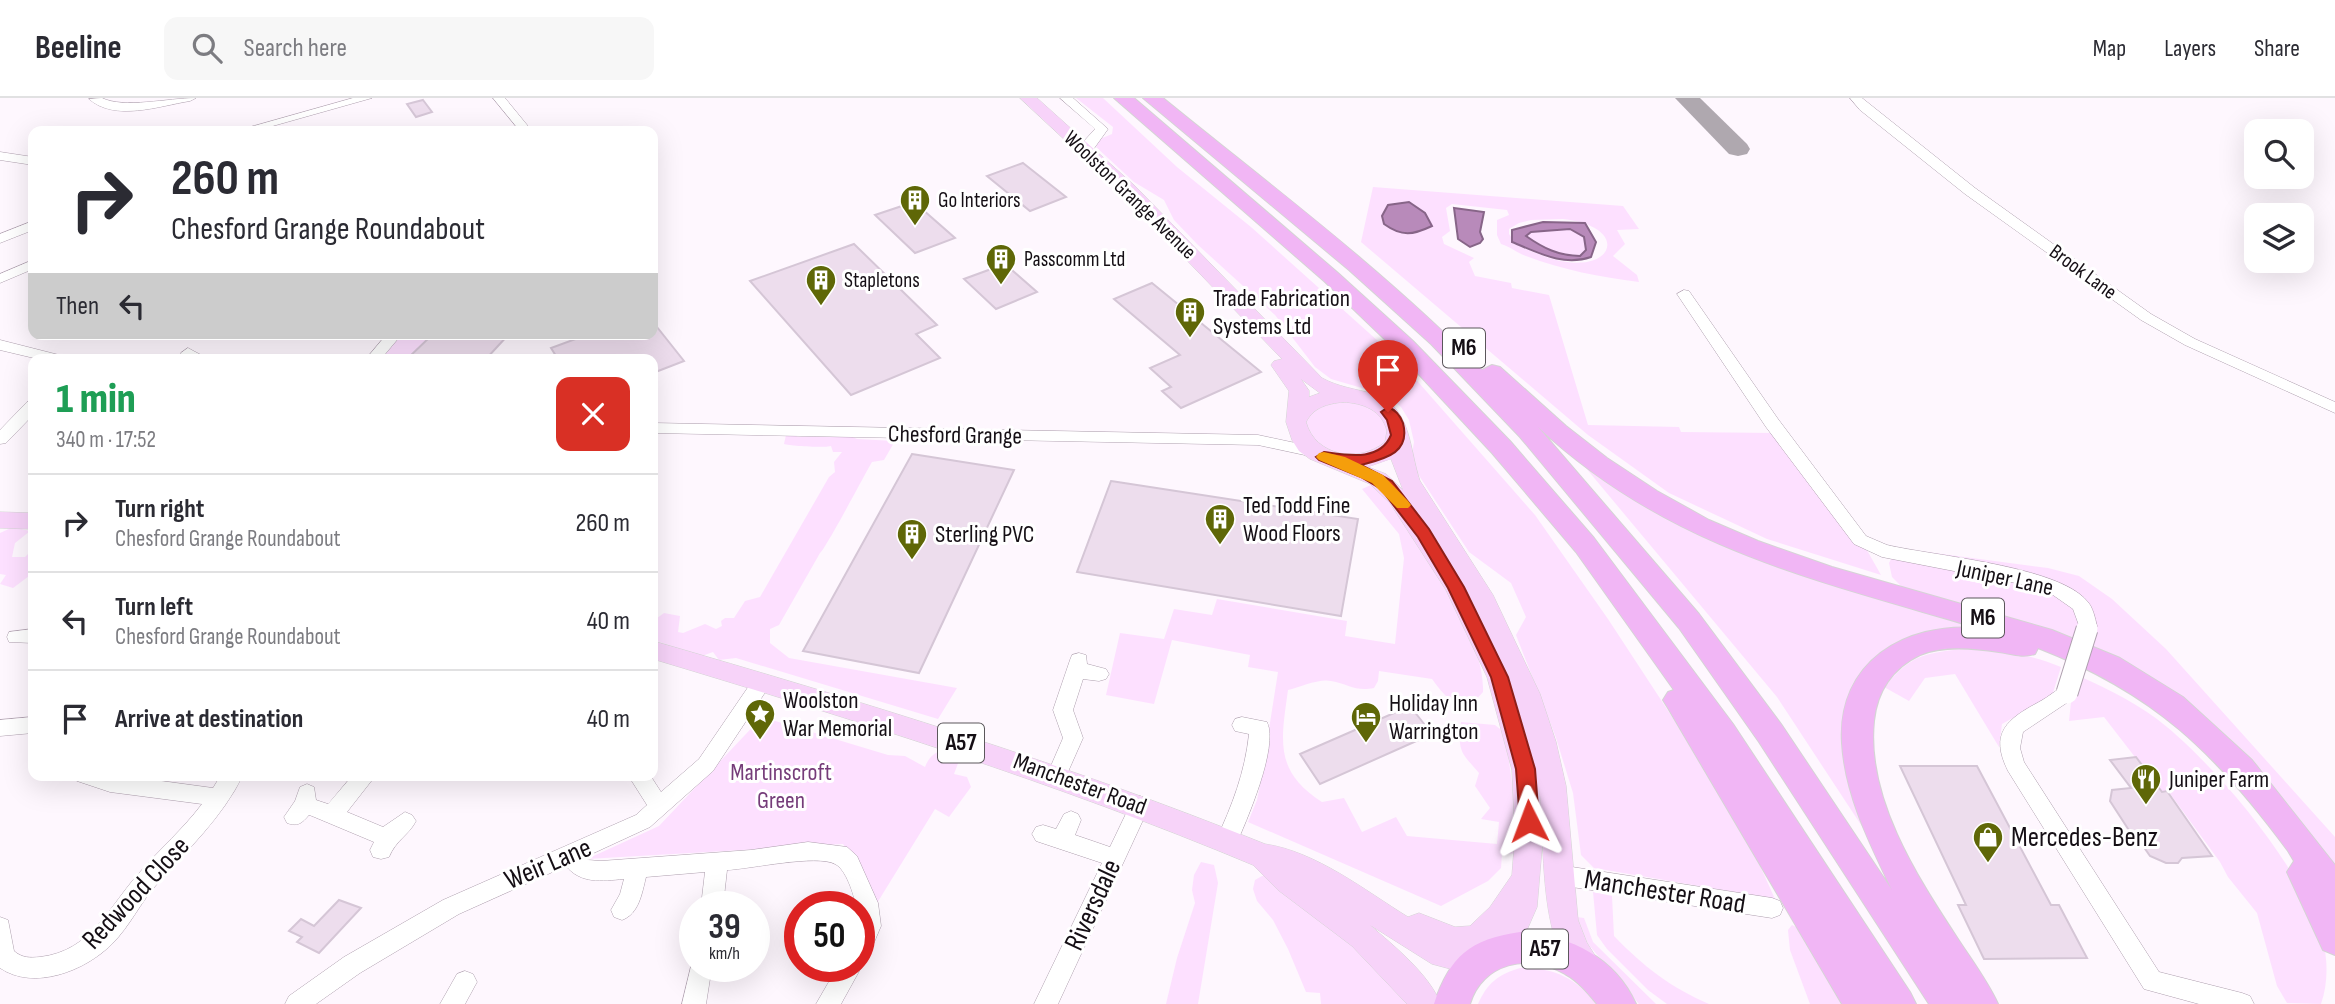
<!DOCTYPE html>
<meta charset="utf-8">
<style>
body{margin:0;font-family:"Sofia Sans Condensed",sans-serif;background:#f7f7f7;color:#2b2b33;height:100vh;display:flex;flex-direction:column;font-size:26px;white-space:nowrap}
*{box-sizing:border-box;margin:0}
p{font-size:23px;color:#7c7c81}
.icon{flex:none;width:38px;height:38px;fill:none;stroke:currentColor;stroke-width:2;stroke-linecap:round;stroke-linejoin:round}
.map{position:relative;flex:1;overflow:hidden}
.side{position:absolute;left:28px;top:256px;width:630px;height:427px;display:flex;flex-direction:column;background:#fff;border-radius:14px;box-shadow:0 7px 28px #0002}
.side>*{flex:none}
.top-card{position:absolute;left:28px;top:28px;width:630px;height:214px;border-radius:14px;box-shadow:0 7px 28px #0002;background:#fff;color:#2b2b33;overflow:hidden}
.fabs{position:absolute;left:2244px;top:21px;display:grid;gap:14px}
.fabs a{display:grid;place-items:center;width:70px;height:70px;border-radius:14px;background:#fff;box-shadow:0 7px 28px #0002;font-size:35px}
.speed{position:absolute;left:679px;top:793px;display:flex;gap:14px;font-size:35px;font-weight:700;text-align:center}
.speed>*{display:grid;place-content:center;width:91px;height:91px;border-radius:50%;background:#fff;box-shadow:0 7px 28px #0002;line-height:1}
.speed small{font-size:18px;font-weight:400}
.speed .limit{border:10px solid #d22;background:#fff;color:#111}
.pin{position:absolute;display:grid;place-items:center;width:60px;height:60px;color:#fff;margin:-72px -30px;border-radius:50% 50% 50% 0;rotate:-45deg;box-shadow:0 0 7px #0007}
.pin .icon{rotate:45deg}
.me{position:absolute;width:77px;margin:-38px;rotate:357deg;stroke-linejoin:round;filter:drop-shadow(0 0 5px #0008)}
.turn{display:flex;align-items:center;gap:24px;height:147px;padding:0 28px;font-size:32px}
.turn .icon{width:91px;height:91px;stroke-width:2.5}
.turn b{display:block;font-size:49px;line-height:60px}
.then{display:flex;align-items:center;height:66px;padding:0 28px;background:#0003;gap:14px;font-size:26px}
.round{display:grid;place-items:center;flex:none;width:74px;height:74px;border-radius:14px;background:#f7f7f7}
.summary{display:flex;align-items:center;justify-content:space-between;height:119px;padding:0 28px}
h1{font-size:42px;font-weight:800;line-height:52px;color:#1e9e55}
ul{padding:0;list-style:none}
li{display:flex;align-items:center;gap:21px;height:98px;padding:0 28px;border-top:2px solid #e1e1e2}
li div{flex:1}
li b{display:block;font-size:26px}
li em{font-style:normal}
header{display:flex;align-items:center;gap:42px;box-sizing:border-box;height:98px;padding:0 35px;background:#fff;border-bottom:2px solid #e1e1e2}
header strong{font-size:33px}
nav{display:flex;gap:38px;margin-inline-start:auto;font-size:24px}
.search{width:490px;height:63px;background:#f7f7f7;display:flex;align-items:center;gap:18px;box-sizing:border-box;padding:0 24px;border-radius:14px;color:#7c7c81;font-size:26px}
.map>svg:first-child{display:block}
</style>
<header>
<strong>Beeline</strong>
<div class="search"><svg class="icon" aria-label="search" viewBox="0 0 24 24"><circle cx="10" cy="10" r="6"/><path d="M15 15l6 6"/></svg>Search here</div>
<nav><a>Map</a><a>Layers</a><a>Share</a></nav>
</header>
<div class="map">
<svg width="2335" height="906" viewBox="0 0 2335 906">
<rect width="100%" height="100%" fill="#fef7fe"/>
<g fill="#fde0ff" fill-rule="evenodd">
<polygon points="1076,0 1103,0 1177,69 1251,129 1398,261 1535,417 1608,521 1739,721 1775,801 1594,770 1581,757 1573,695 1556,640 1516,537 1526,519 1511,485 1469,454 1414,370 1412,357 1414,344 1409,322 1401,309 1386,297 1331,281 1315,269 1275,217 1198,147 1174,122 1164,102 1134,84 1096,49 1100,41 1112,36 1113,29"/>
<path d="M1373,89L1623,108L1639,131L1617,132L1625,146L1613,158L1637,177L1639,184C1600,179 1563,172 1526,158C1517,155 1511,149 1501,146L1497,137V122L1509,117L1507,112L1452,106L1446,110L1450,133L1442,139L1444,146L1474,160L1469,164L1475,178L1511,185L1512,190L1549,197L1588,327L1679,329L1681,334L1775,335L1868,454L1881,477L1767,441L1669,395L1588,337L1361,144ZM1563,121C1636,129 1612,185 1541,157C1528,152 1517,148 1509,136V131L1519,125L1531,122Z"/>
<path d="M1570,131L1584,139L1586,152L1580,158C1559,158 1543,149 1526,138L1531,134Z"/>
<polygon points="396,236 433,236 407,261 375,261"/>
<path d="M1344,302L1369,307L1390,328L1386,344C1352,367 1332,360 1305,333L1307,318L1321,306Z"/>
<path d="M792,336L798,339L848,337L857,341L895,343L884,362L872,364C865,376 825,452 820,455L779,527L770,531V545L789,560L957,590L938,621L736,560L719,562L713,554L702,558L653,542V523L664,515L680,518L678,534L683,535L705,526L716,531L722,528L721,523L725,520H734L745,503L760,499L829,379L835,374L834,364L842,354H833L831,348C825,350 790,348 784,346L786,337Z"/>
<polygon points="1570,351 1680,423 2000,532 1965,534 1860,578 1886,765 1777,599"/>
<path d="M1373,386L1388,397C1418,445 1486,537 1483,594C1462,620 1446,600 1432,581L1379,573L1378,583L1374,590C1356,594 1348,586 1331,583C1320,580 1300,589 1288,592C1281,643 1274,673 1322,704L1344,700L1362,734L1396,719L1407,738L1497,746L1499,724L1481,721L1490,710L1475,688L1479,675C1460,653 1458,654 1461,624L1495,627L1505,635L1517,720V756L1502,755L1501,770L1488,783L1441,808L1248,724L1257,702L1261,682L1278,574L1248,569L1250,557L1172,542L1154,606L1106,597L1120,535L1164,541L1174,511L1212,517L1217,501L1347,523L1345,538L1395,546L1404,460L1399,436L1362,391Z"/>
<polygon points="13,429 30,433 15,445 12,459 25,459 31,453 29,447 33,440 33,475 13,490 0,486 6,477 0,476 0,435"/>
<polygon points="1897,450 2048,470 2079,478 2112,501 2166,551 2335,739 2335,773 2170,592 1904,491 1892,479 1889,465"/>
<path d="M1960,551C1995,551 2028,555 2061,569L2052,598L2002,626L1999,649L1955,576L1925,580L1909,603L1884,589C1910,558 1922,556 1960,551Z"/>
<path d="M2079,578C2110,592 2141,607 2167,629C2221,674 2305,774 2323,843C2328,863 2328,886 2321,906L2287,905L2277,888L2257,815L2228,779L2220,764L2168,693L2162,694L2104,619L2069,623L2071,604Z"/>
<path d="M762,619L888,657L905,658L925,669C932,652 941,651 959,654L960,660L954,676L967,679L971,689L949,719L935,711L874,810L867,781L843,746L587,761L659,728Z"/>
<polygon points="1201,764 1214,767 1218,785 1198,906 1166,906 1177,860 1195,805 1192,792 1194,777"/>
<polygon points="1262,778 1269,778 1317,809 1411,906 1321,906 1320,895 1306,894 1288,851 1273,822 1257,803 1253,791 1255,782"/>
<path d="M1593,794L1612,798L1614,838C1644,869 1670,889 1709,906H1667L1648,892L1607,851L1597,837Z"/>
<polygon points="1577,819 1584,820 1593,844 1656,906 1639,906 1588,846"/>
<polygon points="1792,827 1808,835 1847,906 1810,906 1790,852 1788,832"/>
<path d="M1520,870C1553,869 1576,880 1597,906H1478C1487,885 1499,876 1520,870Z"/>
</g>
<g fill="#b88aba" stroke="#876588" stroke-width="2" fill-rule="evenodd">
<path d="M1409,104L1425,115L1432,128C1413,137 1402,139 1384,126L1382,118L1388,107Z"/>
<polygon points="1454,110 1484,114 1480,134 1483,141 1480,145 1470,149 1458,141"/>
<path d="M1543,124L1585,125L1596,144L1591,159C1563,169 1537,154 1512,144V132ZM1570,131L1584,139L1586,152L1580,158C1559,158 1543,150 1526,138L1531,134Z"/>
</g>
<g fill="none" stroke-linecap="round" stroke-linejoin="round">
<polygon fill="#afa8af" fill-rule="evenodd" points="1675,0 1700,0 1747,46 1750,51 1747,56 1738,58 1729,56"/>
</g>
<g fill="#eddded" stroke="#d5c6d6" stroke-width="2">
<polygon points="423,2 432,14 416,19 407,6"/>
<polygon points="1023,65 1066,99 1030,113 987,78"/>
<polygon points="914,104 955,140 915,155 875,117"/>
<polygon points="854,146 937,227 916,236 940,260 851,297 750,183"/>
<polygon points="1005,166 1037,194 996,211 964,181"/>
<polygon points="1152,185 1261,274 1181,310 1162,293 1171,289 1150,270 1180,257 1114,201"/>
<polygon points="653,224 684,263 653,275 653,261 558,261 551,250 589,236 653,236"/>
<polygon points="433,236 509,236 486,261 407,261"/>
<polygon points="912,356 1014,372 919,575 803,553"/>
<polygon points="1111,383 1358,421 1341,518 1077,474"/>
<polygon points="1410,608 1432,636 1320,686 1300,656"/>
<polygon points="2136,659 2162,694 2167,693 2212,758 2182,760 2178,765 2166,765 2150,758 2141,745 2142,736 2132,737 2110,703 2112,692 2131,690 2110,662"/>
<polygon points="1900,668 1977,668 2051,807 2059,807 2087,860 1984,861 1958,807 1966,807"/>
<polygon points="339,802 361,810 319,855 297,844 302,839 289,833 301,821 314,828"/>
</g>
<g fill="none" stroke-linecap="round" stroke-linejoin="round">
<g stroke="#ae9fae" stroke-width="1">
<g id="minor">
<path d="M102,0C124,11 168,0 196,0L190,3C159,8 115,24 89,1Z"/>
<polygon points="353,0 372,0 255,33 236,33"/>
<polygon points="493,0 505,0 532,33 520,33"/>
<polygon points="1060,0 1073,0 1108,31 1090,56 1080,53 1085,42 1095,31"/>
<polygon points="1850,0 1862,0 1975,90 2151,216 2195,241 2335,304 2335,315 2185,247 2141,222 1965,96 1860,12"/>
<polygon points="0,54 33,59 33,67 0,62"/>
<polygon points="33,123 33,132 0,145 0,136"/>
<polygon points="33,162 33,171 0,185 0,176"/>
<path d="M1684,192L1689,193L1778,321L1866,438L1887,447C1934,458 2058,468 2087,503C2093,509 2095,520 2097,528L2095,533H2081L2073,511L2053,497L2026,487L1882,459L1854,446L1766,329L1677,196Z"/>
<polygon points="387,236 402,236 381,261 366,261"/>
<polygon points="0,242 63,258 65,261 38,261 0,252"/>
<polygon points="188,250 201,257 199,261 182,261 181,255"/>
<polygon points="33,303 33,317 6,345 0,346 0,332 27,304"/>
<polygon points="653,325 1258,337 1314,349 1322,354 1314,359 1258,347 653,335"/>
<polygon points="33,531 33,545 9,544 7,539 9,534"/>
<polygon points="1079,555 1086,557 1087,566 1106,571 1109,576 1106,581 1099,583 1083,581 1073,612 1083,640 1064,683 1057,686 1050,683 1047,677 1063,640 1053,612 1070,562 1072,557"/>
<path d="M762,576L769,579L772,584L713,673L650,729L585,759L588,762L601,763L751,752L808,744L847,749L857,758L878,805L881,828L867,861L861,864L862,868L841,906H816L838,868H859V808H856C854,797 846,771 835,766C817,756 750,771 727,772L723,808H701L705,774L646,779C642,795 639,816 622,822L614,819L611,812L620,796L624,781C601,783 581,786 566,768L459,816L360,875L316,906H285L289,898L344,859L443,802L636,717L647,707L628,677H650L661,694L699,661L755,579Z"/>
<path d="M2067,587L2074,590L2077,595L2074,600L2023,634L2020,650L2024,664L2159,874L2242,895L2250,898L2254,906H2199L2144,891L2008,673C1989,635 2007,621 2039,604C2049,599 2056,591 2067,587Z"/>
<polygon points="33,619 33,635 0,638 0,622"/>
<path d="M1242,619L1267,624C1279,649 1246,724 1235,749L1227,751L1219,749L1216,742C1232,708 1245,674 1249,636L1235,633L1232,627L1235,621Z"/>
<path d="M74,677H117L213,690L221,677H243C222,720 188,751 157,786C140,805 130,828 112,846C85,873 34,893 0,870V819L8,822L14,853C22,860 30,860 40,859C92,853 109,808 140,774C160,751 183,731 202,706L110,694L77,683Z"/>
<path d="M353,677H376L347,714L383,729L405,714L412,717L416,723C409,737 396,742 389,759L381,761L373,759L370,752L374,744L312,718L309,717C302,725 298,729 287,725L284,719L295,703L300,689L307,686L314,689L316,702L328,706Z"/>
<polygon points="1140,698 1147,701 1150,707 1058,906 1034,906 1102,765 1036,743 1032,736 1036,729 1043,727 1056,731 1064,716 1071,713 1078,716 1081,722 1075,737 1110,749 1133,701"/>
<polygon points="1559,767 1772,800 1780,803 1783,810 1780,817 1772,820 1559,787 1551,784 1548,777 1551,770"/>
<polygon points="693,860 695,868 712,868 706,906 682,906"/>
<polygon points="465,873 473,876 477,884 465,906 440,906 457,876"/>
</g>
</g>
<g stroke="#d5d4d5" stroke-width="1">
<g id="major">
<path d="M1020,0H1037L1135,88L1322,280C1338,289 1356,291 1374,296C1412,309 1409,352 1420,383L1493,497L1540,596L1556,644L1566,688L1578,822L1587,845L1603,870L1599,880L1588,884C1535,863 1546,736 1539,688L1543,738L1537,809L1520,848L1500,865L1490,869L1487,874L1477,878L1432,866L1370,827C1395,849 1428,875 1441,906H1407L1352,848L1278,792L1253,767C1057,685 856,622 653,561V543C860,603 1065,665 1265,746C1317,754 1364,792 1408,819L1419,815L1455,829L1470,828L1490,809L1512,777L1515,738L1512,672L1487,579L1446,492L1390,405L1370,386L1310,361L1299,353L1292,342L1286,324L1289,293L1271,267L1274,263L1282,261L1123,96ZM1301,281L1320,295L1309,299V293ZM1343,304C1363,305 1382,312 1387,333L1385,344C1359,366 1315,358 1306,324C1314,309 1327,306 1343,304ZM1391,361L1403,392L1386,376L1368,369Z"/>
<polygon points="0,414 33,415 33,431 0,430"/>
</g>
</g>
<g stroke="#d5d4d5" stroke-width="2">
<g id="highway">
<polygon points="1114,0 1134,0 1338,175 1413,243 1510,343 1594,440 1733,626 1910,894 1916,906 1842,906 1668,610 1663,602 1668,594 1674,592 1576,454 1492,355 1397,253 1324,183"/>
<path d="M1143,0H1163C1271,88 1384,172 1482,272L1492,267L1500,269L1566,328L1607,360L1657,393L1709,422L1758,443L1832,469L2052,532L2120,560L2183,599L2252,662L2335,767V857L2323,852L2287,774L2294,763L2288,753C2215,654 2154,595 2038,550L2035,556C2022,560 2012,556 1999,554C1974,550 1943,547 1920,557C1892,570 1877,594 1874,623C1866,699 1916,777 1956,838C1970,860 1987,882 1998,906H1929L1759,644L1679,530L1520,339L1431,246L1349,172ZM1538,329C1668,450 1813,481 1978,530C1905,524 1837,564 1842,645C1845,697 1870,746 1892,792L1781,626L1699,516Z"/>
<path d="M1520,834C1569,837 1615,859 1636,906H1597C1588,895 1578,883 1565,876C1529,854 1482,865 1470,906H1434C1450,858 1470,841 1520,834Z"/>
</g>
</g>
<use href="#minor" fill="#fff" fill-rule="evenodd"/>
<use href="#major" fill="#f7d3f9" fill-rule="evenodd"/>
<use href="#highway" fill="#f1b6f5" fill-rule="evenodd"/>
<g stroke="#ae9fae" stroke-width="18" stroke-linecap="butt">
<polyline id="minor-bridge-far1" points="2087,532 2088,528"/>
</g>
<g stroke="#ae9fae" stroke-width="23" stroke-linecap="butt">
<polyline id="minor-bridge" points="2067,595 2087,531"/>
</g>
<use href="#minor-bridge-far1" stroke="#fff" stroke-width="17"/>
<use href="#minor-bridge" stroke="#fff" stroke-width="21"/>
</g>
<path fill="#d93025" stroke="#8d1f18" stroke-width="2" d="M1388,309C1396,312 1400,317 1403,325C1411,356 1383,361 1361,367L1392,383L1429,431L1464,489L1508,579L1535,671L1539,723L1536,728L1529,731L1522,728L1520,723L1516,671L1491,579L1448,490L1418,439L1381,391L1361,379L1319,362L1316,359L1324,354C1347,357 1380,364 1391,337L1387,322L1381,314Z"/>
<polygon fill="#f59e0b" points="1324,354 1345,359 1383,377 1408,403 1411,407 1408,410 1397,410 1372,385 1319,362 1316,359 1319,355"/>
<defs>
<g id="building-pin" transform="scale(1.575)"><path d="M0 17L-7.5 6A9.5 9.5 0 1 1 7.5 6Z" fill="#5f6707" stroke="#fff"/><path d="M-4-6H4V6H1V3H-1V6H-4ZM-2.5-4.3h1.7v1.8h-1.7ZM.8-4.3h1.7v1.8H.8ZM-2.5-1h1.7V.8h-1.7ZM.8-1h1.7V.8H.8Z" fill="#fff"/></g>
<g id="sight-pin" transform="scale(1.575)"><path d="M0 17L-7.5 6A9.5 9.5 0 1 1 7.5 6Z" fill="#5f6707" stroke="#fff"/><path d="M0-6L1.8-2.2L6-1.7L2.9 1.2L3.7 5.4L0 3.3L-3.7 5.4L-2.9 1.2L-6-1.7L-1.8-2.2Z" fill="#fff"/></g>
<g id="hotel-pin" transform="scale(1.575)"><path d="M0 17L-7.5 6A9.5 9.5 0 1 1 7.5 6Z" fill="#5f6707" stroke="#fff"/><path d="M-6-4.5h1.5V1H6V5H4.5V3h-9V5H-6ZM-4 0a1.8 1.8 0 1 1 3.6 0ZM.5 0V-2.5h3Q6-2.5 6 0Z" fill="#fff"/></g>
<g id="restaurant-pin" transform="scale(1.575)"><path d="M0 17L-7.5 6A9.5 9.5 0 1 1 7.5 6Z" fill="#5f6707" stroke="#fff"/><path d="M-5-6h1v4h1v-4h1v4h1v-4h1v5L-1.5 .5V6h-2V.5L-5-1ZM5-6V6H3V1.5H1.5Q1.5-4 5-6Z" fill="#fff"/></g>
<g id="shop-pin" transform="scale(1.575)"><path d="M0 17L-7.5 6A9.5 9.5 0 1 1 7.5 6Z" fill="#5f6707" stroke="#fff"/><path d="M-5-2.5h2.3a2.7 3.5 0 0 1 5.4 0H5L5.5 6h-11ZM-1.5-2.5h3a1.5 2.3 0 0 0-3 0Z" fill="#fff"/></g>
</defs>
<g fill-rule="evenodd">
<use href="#building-pin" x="915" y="102"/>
<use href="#building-pin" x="1001" y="161"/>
<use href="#building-pin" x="821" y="182"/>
<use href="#building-pin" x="1190" y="214"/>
<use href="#building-pin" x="1220" y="421"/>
<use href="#building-pin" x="912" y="436"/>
<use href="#sight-pin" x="760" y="616"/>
<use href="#hotel-pin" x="1366" y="619"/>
<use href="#restaurant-pin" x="2146" y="681"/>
<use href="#shop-pin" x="1988" y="739"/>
</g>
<g text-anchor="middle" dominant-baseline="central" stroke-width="6" stroke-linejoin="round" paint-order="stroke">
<g font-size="21" fill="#150f15" stroke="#fff">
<text transform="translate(1130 97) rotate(44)">Woolston Grange Avenue</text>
<text transform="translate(2083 174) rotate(36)">Brook Lane</text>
</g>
<g font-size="21" fill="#150f15" stroke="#fff" text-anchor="start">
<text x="938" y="102">Go Interiors</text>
<text x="1024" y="161">Passcomm Ltd</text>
<text x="844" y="182">Stapletons</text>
</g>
<g fill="#fff" stroke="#5b575b" stroke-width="2">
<rect x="1443" y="230.5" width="42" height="39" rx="5"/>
<rect x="1962" y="500.5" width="42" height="39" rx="5"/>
<rect x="938" y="625.5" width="46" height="39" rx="5"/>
<rect x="1522" y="831.5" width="46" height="39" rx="5"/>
</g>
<g font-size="23" font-weight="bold" fill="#150f15">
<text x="1464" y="250">M6</text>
<text x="1983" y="520">M6</text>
<text x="961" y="645">A57</text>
<text x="1545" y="851">A57</text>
</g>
<g font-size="24" fill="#150f15" stroke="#fff" text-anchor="start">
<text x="1213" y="200">Trade Fabrication<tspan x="1213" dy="28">Systems Ltd</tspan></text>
<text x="1243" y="407">Ted Todd Fine<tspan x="1243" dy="28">Wood Floors</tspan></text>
<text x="935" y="436">Sterling PVC</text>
<text x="783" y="602">Woolston<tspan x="783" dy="28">War Memorial</tspan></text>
<text x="1389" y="605">Holiday Inn<tspan x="1389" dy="28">Warrington</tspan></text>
<text x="2169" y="681">Juniper Farm</text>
</g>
<g font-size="24" fill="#150f15" stroke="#fff">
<text transform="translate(955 337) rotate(1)">Chesford Grange</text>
<text transform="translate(2005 480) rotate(12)">Juniper Lane</text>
<text transform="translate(1080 686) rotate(20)">Manchester Road</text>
</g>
<g font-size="24" fill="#753c79" stroke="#fff">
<text x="781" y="674">Martinscroft<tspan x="781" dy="28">Green</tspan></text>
</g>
<g font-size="28" fill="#150f15" stroke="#fff" text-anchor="start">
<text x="2011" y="739">Mercedes-Benz</text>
</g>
<g font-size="28" fill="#150f15" stroke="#fff">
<text transform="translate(548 766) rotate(-23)">Weir Lane</text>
<text transform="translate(1665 794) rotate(9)">Manchester Road</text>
<text transform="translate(136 795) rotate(-47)">Redwood Close</text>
<text transform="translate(1093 807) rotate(-65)">Riversdale</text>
</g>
</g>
</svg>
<div class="fabs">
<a><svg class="icon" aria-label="search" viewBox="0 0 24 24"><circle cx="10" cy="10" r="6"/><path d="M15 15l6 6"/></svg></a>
<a><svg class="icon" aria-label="layers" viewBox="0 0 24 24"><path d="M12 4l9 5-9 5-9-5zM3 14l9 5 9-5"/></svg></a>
</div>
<div class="speed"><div>39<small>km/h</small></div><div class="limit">50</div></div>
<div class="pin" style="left:1388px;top:314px;background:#d93025"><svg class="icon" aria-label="arrive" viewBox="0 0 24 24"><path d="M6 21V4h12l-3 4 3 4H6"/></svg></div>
<svg class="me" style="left:1529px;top:723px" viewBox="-20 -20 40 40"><path d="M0-17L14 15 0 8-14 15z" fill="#d93025" stroke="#fff" stroke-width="4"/></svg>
<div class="top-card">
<div class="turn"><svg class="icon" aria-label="right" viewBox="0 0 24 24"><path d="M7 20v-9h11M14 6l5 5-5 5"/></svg><div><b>260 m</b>Chesford Grange Roundabout</div></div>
<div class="then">Then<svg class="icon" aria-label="left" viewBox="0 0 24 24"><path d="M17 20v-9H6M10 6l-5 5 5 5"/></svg></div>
</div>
<section class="side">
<div class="summary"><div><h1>1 min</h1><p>340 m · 17:52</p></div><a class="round" style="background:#d93025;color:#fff"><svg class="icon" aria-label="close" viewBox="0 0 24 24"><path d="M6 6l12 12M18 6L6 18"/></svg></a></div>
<ul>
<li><svg class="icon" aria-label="right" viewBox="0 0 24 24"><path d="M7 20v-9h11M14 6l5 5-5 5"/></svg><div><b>Turn right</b><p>Chesford Grange Roundabout</p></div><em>260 m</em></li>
<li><svg class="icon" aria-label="left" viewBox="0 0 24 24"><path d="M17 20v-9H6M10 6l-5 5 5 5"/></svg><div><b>Turn left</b><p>Chesford Grange Roundabout</p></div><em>40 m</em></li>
<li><svg class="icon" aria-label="arrive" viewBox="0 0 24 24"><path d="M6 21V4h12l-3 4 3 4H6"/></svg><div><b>Arrive at destination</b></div><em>40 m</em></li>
</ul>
</section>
</div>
